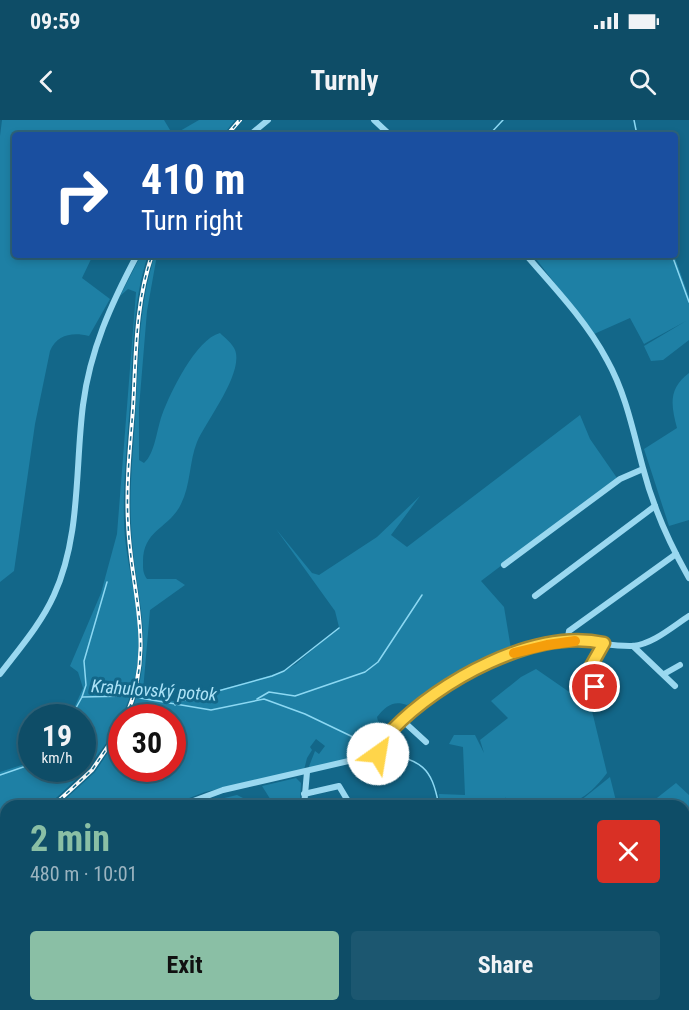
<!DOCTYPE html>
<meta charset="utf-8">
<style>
body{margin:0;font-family:"Roboto Condensed",sans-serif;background:#1c5770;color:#f1f3f6;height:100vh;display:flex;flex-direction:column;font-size:22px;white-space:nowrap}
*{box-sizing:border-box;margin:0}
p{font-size:20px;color:#9bb4c0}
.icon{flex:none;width:33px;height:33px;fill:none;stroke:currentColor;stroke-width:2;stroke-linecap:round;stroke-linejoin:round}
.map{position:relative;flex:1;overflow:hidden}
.panel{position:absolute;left:0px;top:680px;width:690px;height:212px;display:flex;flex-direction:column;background:#0e4d67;border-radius:18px 18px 0 0;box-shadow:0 3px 9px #0003,0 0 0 2px #2e647b}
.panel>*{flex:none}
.hud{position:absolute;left:12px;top:12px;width:666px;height:126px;border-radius:6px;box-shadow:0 3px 9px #0003,0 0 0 2px #2e647b;background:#1a4fa0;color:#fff;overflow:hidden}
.speed{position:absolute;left:18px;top:584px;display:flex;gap:12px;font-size:30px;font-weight:700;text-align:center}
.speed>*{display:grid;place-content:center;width:78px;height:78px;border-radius:50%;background:#0e4d67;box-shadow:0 3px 9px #0003,0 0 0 2px #2e647b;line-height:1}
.speed small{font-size:15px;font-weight:400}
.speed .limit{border:9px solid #d22;background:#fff;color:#111}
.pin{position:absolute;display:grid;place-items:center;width:51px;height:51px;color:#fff;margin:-26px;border:3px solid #fff;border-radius:50%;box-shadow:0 2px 6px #0007}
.me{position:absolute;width:66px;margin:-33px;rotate:32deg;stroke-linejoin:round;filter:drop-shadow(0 0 4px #0008)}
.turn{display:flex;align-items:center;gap:21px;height:126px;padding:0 30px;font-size:27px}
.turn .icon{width:78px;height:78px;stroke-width:2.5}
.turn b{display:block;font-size:42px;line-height:51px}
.round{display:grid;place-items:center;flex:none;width:63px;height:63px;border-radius:6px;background:#1c5770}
.head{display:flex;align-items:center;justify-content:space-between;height:102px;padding:0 30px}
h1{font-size:36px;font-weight:700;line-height:45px;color:#8abfa5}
.primary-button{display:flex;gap:12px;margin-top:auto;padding:12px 30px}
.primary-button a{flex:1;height:69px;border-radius:6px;background:#8abfa5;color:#111;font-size:24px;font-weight:700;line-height:69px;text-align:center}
.primary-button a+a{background:#1c5770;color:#f1f3f6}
.status{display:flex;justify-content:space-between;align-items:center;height:42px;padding:0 30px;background:#0e4d67;direction:ltr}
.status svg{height:16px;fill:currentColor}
header{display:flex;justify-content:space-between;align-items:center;height:78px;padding:0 30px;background:#0e4d67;font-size:27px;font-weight:700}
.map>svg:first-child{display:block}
</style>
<div class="status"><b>09:59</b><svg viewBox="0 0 49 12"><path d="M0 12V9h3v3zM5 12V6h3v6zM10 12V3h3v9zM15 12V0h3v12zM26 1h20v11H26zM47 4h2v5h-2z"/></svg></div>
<header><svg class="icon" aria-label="back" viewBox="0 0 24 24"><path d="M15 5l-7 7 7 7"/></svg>Turnly<svg class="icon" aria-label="search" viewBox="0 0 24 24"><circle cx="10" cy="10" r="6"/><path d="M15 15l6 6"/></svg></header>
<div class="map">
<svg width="689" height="890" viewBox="0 0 689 890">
<rect width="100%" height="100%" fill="#136789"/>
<g fill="#1e80a5">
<path d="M2,0H164L173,15H15V135H93L82,158L110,179L89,216C73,212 57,214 50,231L35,304L14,451L0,462V16Z"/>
<polygon points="199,0 235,0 223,15 173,15"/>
<path d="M141,135H148C132,183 133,234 130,284C127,323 123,363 124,403C125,436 135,469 138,502C145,582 106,636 48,685L6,686V718L0,723V652L31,642L32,648H82V597H70L83,568L78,552L70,546L101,473L117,414L136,172L128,169L120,176Z"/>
<path d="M155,135H157L147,191L139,288V340L144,343C155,334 157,308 162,295C170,273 196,219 220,213C224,217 233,224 235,230C244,253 206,301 197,322C189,342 191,364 181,384C169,409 143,409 143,442C143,450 143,453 147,459H176L185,465L150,490L143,571L147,576L173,581L187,579L282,552L296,544L339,507L335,491L276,409L312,453L319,455L377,417L420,376L391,415L407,427L580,295L590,319L617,358L481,461L504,487L511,529L469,547L407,585C393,580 386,586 377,597L378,601L386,605L376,625L379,628L374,633L308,649L315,631L319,634L325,626L316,619L310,627L312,630L307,638L304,650L205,672L171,685L58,686L95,652L121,613L122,648H172V597H130C158,518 134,480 131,403C129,364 134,324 136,284C139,234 139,183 155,135Z"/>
<polygon points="533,135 674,135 689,177 689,220 663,240 651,241 644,226 686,201 644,224 630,198 594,214"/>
<path d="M689,253V400L669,406L644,329L677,308C671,285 668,269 689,253Z"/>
<path d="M536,549L591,587L607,653C577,693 556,686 511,685L505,677L508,685H440L439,674L465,675L463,627L449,624L454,615H475L484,633L480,620L508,598L491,581L521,557Z"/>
<polygon points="610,657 616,681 608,685 575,685"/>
<polygon points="296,658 301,663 300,685 274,685 262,666"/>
<polygon points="676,663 689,675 688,746 684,746 684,686 648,685"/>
<polygon points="237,675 257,685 195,685"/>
<polygon points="6,773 6,823 1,825 0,778"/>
<polygon points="2,832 6,836 6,885 360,885 361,890 0,890"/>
</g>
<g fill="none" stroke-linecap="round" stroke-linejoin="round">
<g stroke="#8cd8f3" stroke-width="1.5">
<polyline points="634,0 637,15"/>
<polyline points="489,15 503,0"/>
<polyline points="672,135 689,182"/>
<polyline points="82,577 86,565 84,541 107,462"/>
<polyline points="257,579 269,572 295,576 365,552 378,542 422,475"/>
<polyline points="175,585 178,582 272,556 284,551 339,508"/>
<polyline points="71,597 82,577 128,576 211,590 264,579 305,594 378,629"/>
<path d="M383,632C421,642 431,644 439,686"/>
<polyline points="0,655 32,644"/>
<polyline points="458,890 460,885"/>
</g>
<g stroke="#9ad8f0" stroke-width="6">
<polyline points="374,0 390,15"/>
<polyline points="250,15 268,0"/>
<path d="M526,135C554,167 587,202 607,240C626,274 633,311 643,348C653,387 669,423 689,458"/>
<polyline points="504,445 620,359 643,349"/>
<polyline points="535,476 655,386"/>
<polyline points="567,522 569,511 676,434"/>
<polyline points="633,526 675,566"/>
<path d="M0,554C19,529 41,504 54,475C81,416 75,348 83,285C90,230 111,184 137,135"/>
<polyline points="664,554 680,545"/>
<polyline points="599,588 591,546 604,523"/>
<polyline points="402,600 426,622"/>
<polyline points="304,674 339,666 351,686"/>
<path d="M180,686L223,670L379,634C384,627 386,617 392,610C435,564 506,527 569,522C590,520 611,527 633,526C653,524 672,507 689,496"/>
<polyline points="304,686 307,652"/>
<polyline points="0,769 6,765"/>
</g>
<g stroke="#fff" stroke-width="4">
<g id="rail">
<polyline points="227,15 240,0"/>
<path d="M126,597C156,524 131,475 128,403C126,365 130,327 133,289C136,238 135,184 152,135"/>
<polyline points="53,686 92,650 122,606"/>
<polyline points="0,730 6,725"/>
</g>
</g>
<use href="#rail" stroke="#136789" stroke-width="1.5" stroke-dasharray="4.5" stroke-linecap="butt"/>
</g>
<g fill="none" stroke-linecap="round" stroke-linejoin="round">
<g stroke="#a68a30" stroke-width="15">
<path id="route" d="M378,634C384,627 386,617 392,610C439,561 534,508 604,523L591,546L595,567"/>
</g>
<use href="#route" stroke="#ffd54a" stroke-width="10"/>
<polyline stroke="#f59e0b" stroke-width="10" points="514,533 547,525 575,521"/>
</g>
<g text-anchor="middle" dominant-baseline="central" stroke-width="6" stroke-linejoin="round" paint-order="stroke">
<g font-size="18" font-style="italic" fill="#aee4f8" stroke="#136789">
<text transform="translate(154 570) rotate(4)">Krahulovský potok</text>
</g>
</g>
</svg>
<div class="speed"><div>19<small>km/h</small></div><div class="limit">30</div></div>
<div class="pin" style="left:595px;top:567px;background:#d93025"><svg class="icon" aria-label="arrive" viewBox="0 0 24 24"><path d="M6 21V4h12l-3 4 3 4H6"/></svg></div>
<svg class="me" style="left:378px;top:634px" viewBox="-20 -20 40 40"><circle r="19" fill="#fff"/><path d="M0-13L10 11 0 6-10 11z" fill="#ffd54a"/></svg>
<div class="hud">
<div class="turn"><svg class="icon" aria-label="right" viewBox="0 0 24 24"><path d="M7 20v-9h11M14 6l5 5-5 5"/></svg><div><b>410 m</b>Turn right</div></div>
</div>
<section class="panel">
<div class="head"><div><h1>2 min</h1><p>480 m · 10:01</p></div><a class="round" style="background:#d93025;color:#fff"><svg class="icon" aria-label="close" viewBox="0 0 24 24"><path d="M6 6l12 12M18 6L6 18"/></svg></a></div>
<div class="primary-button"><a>Exit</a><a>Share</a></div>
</section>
</div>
